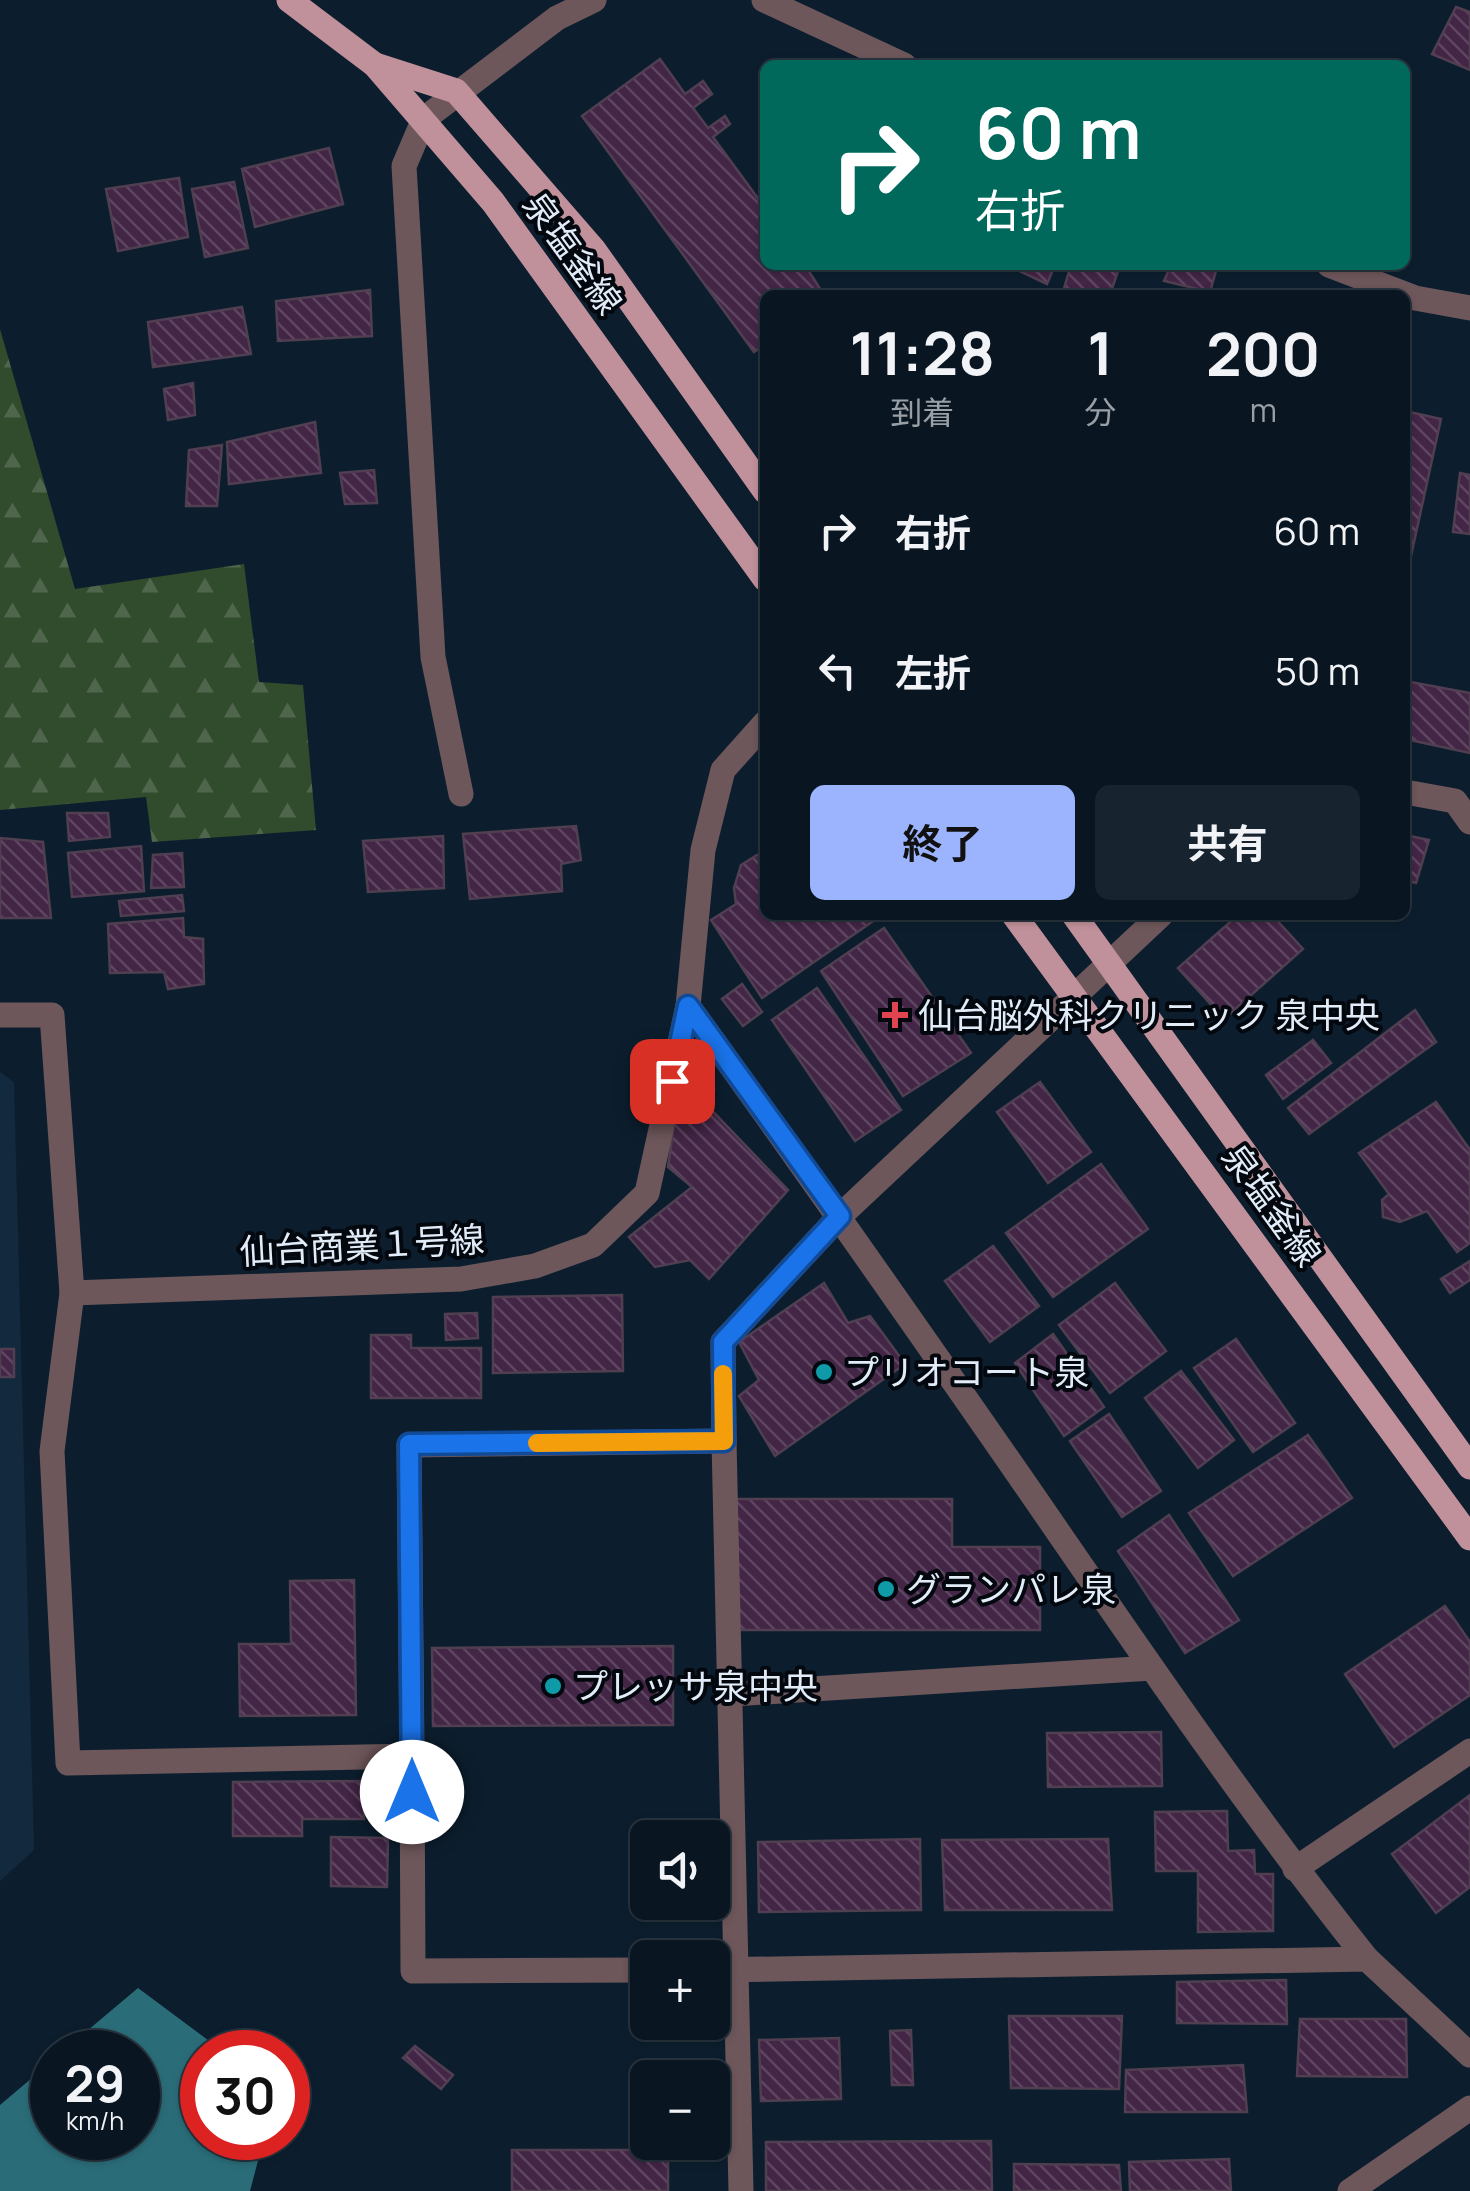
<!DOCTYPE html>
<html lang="ja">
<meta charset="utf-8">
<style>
body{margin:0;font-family:Manrope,"Noto Sans JP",sans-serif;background:#17232f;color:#f1f3f6;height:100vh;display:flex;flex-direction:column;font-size:38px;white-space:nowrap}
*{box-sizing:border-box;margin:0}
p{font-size:32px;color:#999fa5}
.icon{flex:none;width:55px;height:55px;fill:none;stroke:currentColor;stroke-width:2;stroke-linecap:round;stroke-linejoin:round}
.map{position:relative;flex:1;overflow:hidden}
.drawer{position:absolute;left:760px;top:290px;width:650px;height:630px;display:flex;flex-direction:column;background:#091622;border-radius:15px;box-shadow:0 2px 8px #0004,0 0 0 2px #293540}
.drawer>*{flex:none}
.top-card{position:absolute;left:760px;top:60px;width:650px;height:210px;border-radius:15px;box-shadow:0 2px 8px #0004,0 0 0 2px #293540;background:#00695c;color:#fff;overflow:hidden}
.fabs{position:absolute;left:630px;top:1820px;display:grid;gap:20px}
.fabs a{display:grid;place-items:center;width:100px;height:100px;border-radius:15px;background:#091622;box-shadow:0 2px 8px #0004,0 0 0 2px #293540;font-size:50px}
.speed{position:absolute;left:30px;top:2030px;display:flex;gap:20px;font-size:50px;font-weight:700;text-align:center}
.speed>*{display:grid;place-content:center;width:130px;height:130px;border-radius:50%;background:#091622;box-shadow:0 2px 8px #0004,0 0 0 2px #293540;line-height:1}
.speed small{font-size:25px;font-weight:400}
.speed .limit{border:15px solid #d22;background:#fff;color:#111}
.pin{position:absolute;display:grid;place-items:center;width:85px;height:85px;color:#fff;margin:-42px;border-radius:20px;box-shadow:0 5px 15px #0006}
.me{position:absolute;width:110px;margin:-55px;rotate:0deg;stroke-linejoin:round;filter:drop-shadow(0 0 8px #0008)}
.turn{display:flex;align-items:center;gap:35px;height:210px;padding:0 50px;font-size:45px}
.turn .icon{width:130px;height:130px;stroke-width:2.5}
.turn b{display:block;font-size:70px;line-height:85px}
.eta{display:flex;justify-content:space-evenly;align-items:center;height:170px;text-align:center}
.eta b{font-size:60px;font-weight:700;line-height:70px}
.cta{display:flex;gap:20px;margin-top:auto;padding:20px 50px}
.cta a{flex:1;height:115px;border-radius:15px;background:#9cb4fd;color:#111;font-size:40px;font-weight:700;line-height:115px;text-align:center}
.cta a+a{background:#17232f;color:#f1f3f6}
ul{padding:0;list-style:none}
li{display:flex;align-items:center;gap:30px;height:140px;padding:0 50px}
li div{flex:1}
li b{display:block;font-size:38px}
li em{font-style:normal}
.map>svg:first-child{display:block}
</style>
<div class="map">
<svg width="1470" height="2191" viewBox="0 0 1470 2191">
<defs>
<pattern id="forest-firs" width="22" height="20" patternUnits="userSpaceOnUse" patternTransform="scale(2.5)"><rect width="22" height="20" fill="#314b2d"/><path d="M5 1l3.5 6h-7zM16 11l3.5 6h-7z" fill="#4f654c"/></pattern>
<pattern id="building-back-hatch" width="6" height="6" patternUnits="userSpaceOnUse" patternTransform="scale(2.5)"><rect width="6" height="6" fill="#432546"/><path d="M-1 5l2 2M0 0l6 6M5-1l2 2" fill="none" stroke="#5e4561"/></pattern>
</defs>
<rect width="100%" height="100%" fill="#0c1e2e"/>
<polygon fill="#12293e" points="0,1072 14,1082 34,1850 0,1881"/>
<polygon fill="url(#forest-firs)" points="0,329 75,589 244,564 259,682 303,685 316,830 152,842 146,797 0,810"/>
<polygon fill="#2a6d79" points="138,1988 224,2052 202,2052 202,2138 264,2138 250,2191 0,2191 0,2105 52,2061 52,2138 138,2138 138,2052 62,2052"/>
<g fill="url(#building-back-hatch)" stroke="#503e51" stroke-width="2.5">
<polygon points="1456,7 1470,12 1470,70 1432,54"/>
<polygon points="660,59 685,94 703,81 712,94 693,108 708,128 725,116 730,124 713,137 765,208 765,265 805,265 824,295 765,295 765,345 754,352 582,116"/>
<polygon points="329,148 343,204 255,227 242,169"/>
<polygon points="179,178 188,237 118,251 106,189"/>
<polygon points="234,182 248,248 205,257 192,189"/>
<polygon points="1007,265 1055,265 1047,284"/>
<polygon points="1071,265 1120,265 1110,295 1062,295"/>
<polygon points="1171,265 1217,267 1210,292 1164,281"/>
<polygon points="370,290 372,336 278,341 276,301"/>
<polygon points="242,307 251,354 153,367 148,322"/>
<polygon points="193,383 195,415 168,420 164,389"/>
<polygon points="1405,411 1441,419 1409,565 1405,564"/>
<polygon points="315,422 321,473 229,484 227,442"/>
<polygon points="222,445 217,506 186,506 189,450"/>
<polygon points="374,470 377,503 345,504 340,473"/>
<polygon points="1460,473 1470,475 1470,534 1453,532"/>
<polygon points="1405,681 1470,693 1470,753 1405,739"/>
<polygon points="67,813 108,813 110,837 69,841"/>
<polygon points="576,826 581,860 561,864 562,891 470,899 463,834"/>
<polygon points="1405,835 1429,840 1416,883 1405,880"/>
<polygon points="443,836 444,888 368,892 363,841"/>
<polygon points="0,838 43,842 51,918 0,918"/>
<polygon points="141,846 144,891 72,897 68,853"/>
<polygon points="182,853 184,887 151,888 153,855"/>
<polygon points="757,855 765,855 765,915 882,915 762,998 711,920 736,904 734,888 741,865"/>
<polygon points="182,895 184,911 121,916 119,901"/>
<polygon points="1238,915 1272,915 1303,949 1224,1019 1178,968"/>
<polygon points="183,918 184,937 203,939 204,984 168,989 164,972 110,973 108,924"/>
<polygon points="884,928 971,1053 903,1096 821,971"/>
<polygon points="742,984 762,1012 743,1026 722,999"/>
<polygon points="817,988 901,1110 855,1141 772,1020"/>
<polygon points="1415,1010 1436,1042 1309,1134 1288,1108"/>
<polygon points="1313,1040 1331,1063 1283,1099 1266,1075"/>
<polygon points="688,1059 703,1061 704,1072 713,1075 714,1089 685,1084"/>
<polygon points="1040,1082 1091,1152 1048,1183 997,1112"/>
<polygon points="703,1101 788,1190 709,1279 690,1260 655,1267 629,1237 692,1187 668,1167 674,1124"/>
<polygon points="1436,1102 1470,1150 1470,1243 1457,1252 1427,1211 1400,1222 1383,1217 1382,1200 1389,1194 1359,1153"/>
<polygon points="1101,1164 1148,1229 1053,1297 1006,1233"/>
<polygon points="993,1246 1039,1306 990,1342 945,1281"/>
<polygon points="1470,1261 1470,1280 1450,1293 1441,1279"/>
<polygon points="824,1283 848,1323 870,1316 905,1364 775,1456 739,1396 759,1380 739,1342"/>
<polygon points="1115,1283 1166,1351 1110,1393 1059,1325"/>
<polygon points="622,1295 623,1371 493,1373 493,1297"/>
<polygon points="477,1313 478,1338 446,1340 445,1314"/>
<polygon points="1053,1334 1104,1407 1064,1436 1015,1363"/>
<polygon points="371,1335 411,1335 411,1348 481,1348 481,1398 371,1398"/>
<polygon points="1236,1339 1295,1423 1253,1452 1194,1368"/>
<rect x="0" y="1349" width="14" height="28"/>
<polygon points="1181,1371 1234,1440 1198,1468 1145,1398"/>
<polygon points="1109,1414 1161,1491 1122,1517 1070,1441"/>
<polygon points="1308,1435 1352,1498 1233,1576 1189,1513"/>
<polygon points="733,1499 952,1499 952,1547 1040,1547 1040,1630 733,1630"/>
<polygon points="1169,1515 1239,1620 1185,1653 1118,1551"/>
<polygon points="354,1580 356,1715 240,1716 239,1644 291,1644 290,1581"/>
<polygon points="1445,1606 1470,1642 1470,1695 1394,1747 1345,1674"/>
<polygon points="673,1646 673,1725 433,1726 432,1648"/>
<polygon points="1161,1732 1162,1786 1048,1787 1047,1733"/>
<polygon points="364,1781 364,1819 302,1819 302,1836 233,1836 233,1782"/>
<polygon points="1470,1795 1470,1887 1436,1913 1392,1854"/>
<polygon points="1227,1811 1228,1851 1254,1850 1255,1874 1273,1874 1273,1931 1198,1932 1198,1871 1156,1871 1155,1812"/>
<polygon points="331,1837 388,1838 387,1887 331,1886"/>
<polygon points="920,1839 921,1910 759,1912 758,1842"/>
<polygon points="1108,1839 1112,1910 945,1910 942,1840"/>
<polygon points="1286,1980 1287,2024 1177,2023 1177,1982"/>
<polygon points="1009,2016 1122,2016 1119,2089 1011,2088"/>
<polygon points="1300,2019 1406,2019 1407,2077 1297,2076"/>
<polygon points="911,2030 913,2085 892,2085 890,2031"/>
<polygon points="839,2038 841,2099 761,2101 759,2040"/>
<polygon points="415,2046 453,2075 441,2089 403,2058"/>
<polygon points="1243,2065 1247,2112 1125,2112 1126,2070"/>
<polygon points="991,2141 992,2191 766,2191 766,2142"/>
<rect x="512" y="2150" width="156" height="41"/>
<polygon points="1229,2159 1231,2191 1130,2191 1129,2162"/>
<polygon points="1014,2164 1119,2165 1121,2191 1014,2191"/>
</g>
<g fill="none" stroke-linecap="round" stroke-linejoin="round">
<g stroke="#6e575b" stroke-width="25">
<polyline points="424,119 404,166 433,657 461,794"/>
<polyline points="1405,792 1455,801 1470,822"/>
<path d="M688,1006C802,1164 914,1324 1025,1484C1136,1645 1245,1806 1367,1959"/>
<polyline points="0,1015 52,1015 72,1293 461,1279 535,1266 593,1245 647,1193 688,1006 703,850 723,770 765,723"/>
<polyline points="72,1293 52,1451 68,1763 412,1756 409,1445 724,1441 723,1342 840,1216 1161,915"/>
<polyline points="724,1441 741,2191"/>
<polyline points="732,1694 1152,1668"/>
<polyline points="412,1756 413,1971 648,1970"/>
<polyline points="1295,1869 1470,1751"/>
<polyline points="712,1970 1367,1959 1470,2055"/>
<polyline points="1350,2191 1470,2108"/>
</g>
<g stroke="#6e575b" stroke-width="25">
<polyline points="764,0 904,65"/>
<polyline points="424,119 557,18 594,0"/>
<polyline points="1329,265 1415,298 1470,308"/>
</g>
<g stroke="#c1919b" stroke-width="25">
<polyline points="289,0 375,65 493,202 765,579"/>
<polyline points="375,65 456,91 594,250 765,491"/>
<polyline points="1014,915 1470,1538"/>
<polyline points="1074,915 1470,1467"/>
</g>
</g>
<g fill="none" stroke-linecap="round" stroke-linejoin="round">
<g stroke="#114b97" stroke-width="25">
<polyline id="route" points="412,1792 409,1444 724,1441 723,1342 840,1216 688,1006 672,1081"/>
</g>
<use href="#route" stroke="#1a73e8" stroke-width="18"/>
<polyline stroke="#f59e0b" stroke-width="18" points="537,1443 724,1441 723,1374"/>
</g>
<path fill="#e0444e" stroke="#03070e" stroke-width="4" d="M890 1000h10v10h10v10h-10v10h-10v-10h-10v-10h10z"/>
<g fill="#0f9aa8" stroke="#03070e" stroke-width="4">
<circle cx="824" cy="1372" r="10"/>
<circle cx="886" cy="1589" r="10"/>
<circle cx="553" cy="1686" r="10"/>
</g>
<g text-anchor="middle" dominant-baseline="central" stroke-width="8" stroke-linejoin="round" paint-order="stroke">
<g font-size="35" fill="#e1ecf8" stroke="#03070e">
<text transform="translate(573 253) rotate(54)">泉塩釜線</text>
<text transform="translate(1272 1205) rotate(54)">泉塩釜線</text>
<text transform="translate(362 1245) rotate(-3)">仙台商業１号線</text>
</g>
<g font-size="35" fill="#e1ecf8" stroke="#03070e" text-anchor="start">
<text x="918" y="1015">仙台脳外科クリニック 泉中央</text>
<text x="844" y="1372">プリオコート泉</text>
<text x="906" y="1589">グランパレ泉</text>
<text x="573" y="1686">プレッサ泉中央</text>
</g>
</g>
</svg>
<div class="fabs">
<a><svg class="icon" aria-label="sound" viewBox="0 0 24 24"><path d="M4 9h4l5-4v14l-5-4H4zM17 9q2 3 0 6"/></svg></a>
<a>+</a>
<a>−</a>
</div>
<div class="speed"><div>29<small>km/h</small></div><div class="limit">30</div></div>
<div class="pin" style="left:672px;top:1081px;background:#d93025"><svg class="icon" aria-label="arrive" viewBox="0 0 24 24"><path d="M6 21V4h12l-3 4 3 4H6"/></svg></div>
<svg class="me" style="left:412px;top:1792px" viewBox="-20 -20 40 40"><circle r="19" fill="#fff"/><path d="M0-13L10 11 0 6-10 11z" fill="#1a73e8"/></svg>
<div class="top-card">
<div class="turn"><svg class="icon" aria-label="right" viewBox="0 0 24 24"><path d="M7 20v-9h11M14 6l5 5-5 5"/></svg><div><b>60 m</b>右折</div></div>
</div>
<section class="drawer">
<div class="eta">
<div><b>11:28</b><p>到着</p></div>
<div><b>1</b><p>分</p></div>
<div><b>200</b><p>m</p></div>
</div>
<ul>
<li><svg class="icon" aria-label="right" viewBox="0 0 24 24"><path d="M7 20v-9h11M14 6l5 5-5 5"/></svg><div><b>右折</b></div><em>60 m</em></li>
<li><svg class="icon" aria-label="left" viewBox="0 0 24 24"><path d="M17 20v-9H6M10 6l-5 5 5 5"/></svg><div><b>左折</b></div><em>50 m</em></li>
</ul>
<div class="cta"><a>終了</a><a>共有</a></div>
</section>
</div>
